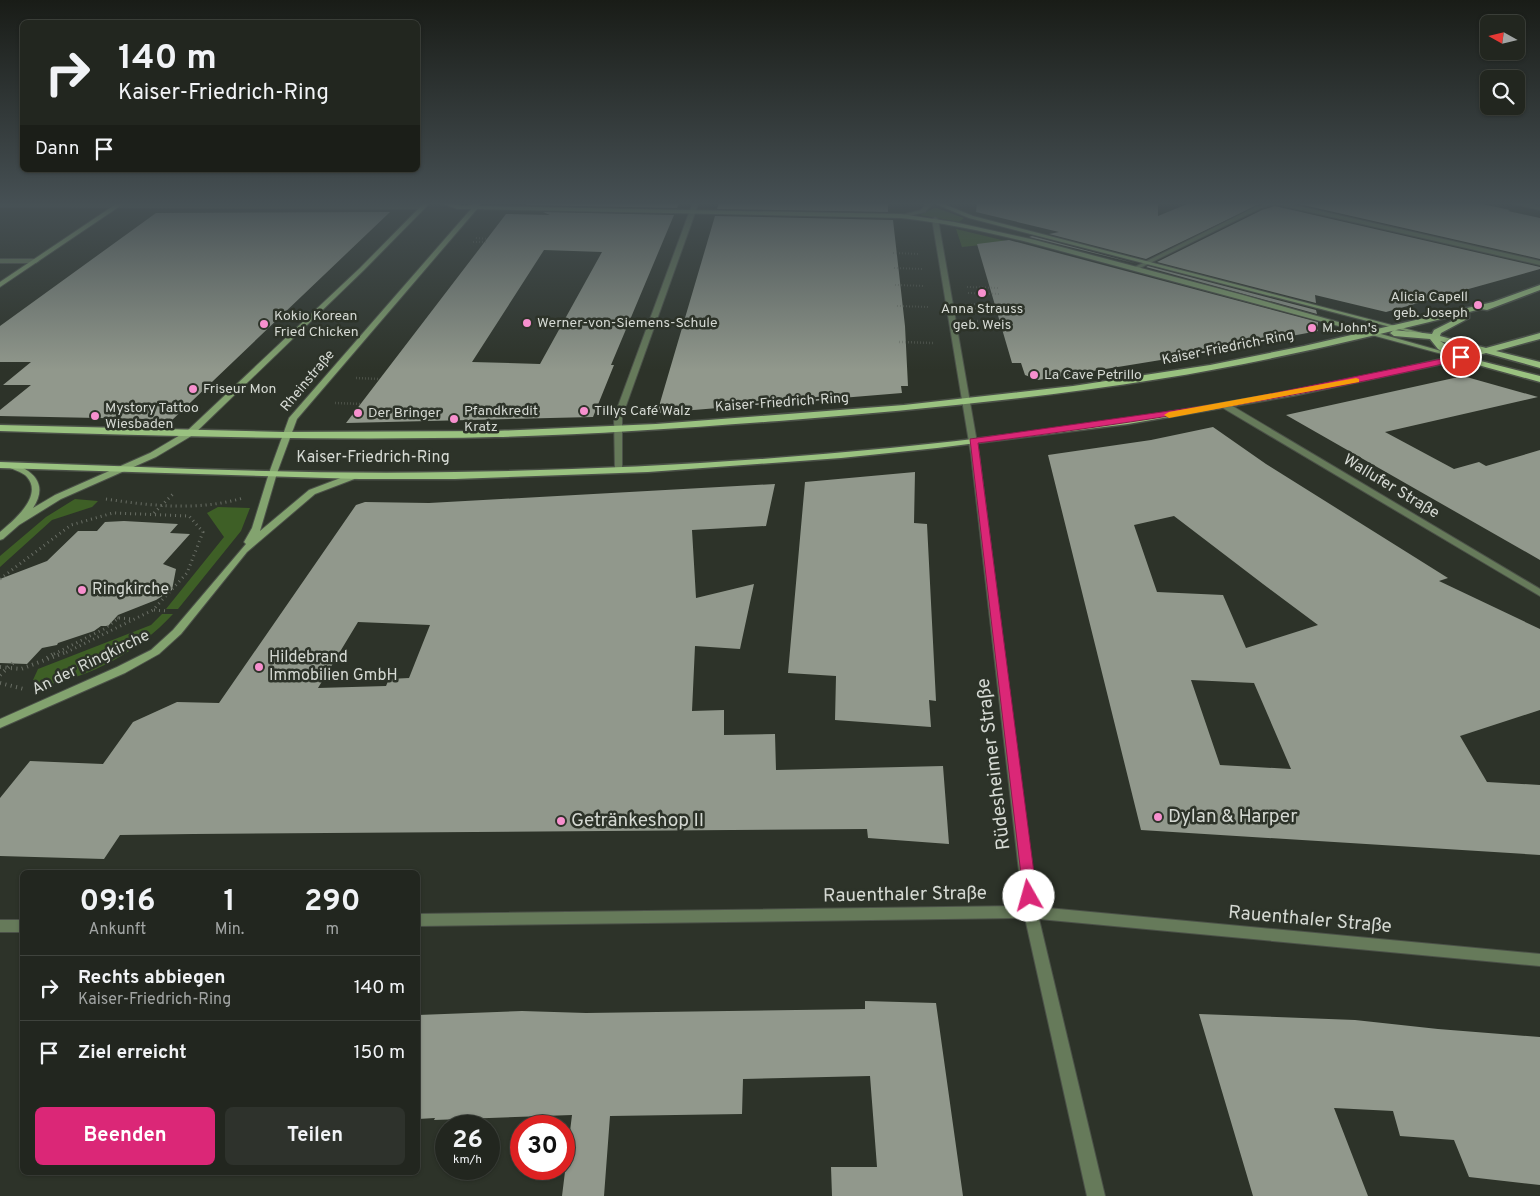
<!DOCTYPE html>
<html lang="de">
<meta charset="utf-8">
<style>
body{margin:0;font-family:Overpass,sans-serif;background:#2e322c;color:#f1f3f6;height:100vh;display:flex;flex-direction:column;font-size:19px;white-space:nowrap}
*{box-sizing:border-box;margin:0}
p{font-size:16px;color:#a2a5a4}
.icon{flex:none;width:28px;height:28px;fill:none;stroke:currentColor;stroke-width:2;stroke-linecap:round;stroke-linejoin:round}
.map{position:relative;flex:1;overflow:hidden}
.panel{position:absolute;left:20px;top:870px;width:400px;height:305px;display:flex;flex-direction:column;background:#22261f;border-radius:8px;box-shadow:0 1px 4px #0004,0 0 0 1px #3f433d}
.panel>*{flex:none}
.hud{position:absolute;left:20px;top:20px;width:400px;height:152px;border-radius:8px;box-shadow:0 1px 4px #0004,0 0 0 1px #3f433d;background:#22261f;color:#f1f3f6;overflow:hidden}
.needle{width:32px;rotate:278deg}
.buttons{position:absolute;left:1480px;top:15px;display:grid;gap:10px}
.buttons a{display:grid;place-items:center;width:45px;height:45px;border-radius:8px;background:#22261f;box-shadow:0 1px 4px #0004,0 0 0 1px #3f433d;font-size:25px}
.speed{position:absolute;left:435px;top:1115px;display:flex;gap:10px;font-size:25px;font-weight:700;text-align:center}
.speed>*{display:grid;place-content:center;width:65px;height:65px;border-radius:50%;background:#22261f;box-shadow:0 1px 4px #0004,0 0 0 1px #3f433d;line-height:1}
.speed small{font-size:12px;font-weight:400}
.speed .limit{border:8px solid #d22;background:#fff;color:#111}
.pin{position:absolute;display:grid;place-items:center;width:42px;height:42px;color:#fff;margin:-21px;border:2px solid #fff;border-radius:50%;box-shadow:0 1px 5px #0007}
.me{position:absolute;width:55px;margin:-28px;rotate:353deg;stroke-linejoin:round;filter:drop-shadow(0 0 4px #0008)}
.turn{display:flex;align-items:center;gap:18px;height:105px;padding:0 15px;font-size:22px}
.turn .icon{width:65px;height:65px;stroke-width:2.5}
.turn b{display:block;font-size:35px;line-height:42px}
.then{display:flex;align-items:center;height:48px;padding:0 15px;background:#0003;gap:10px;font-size:19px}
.eta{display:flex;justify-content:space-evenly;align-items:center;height:85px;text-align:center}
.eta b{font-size:30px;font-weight:700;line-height:35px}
.action{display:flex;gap:10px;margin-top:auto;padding:10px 15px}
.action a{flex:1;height:58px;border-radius:8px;background:#db2777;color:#fff;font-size:20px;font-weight:700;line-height:58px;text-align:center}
.action a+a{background:#2e322c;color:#f1f3f6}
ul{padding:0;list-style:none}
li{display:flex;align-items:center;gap:15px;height:65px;padding:0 15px;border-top:1px solid #3f433d}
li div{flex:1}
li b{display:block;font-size:19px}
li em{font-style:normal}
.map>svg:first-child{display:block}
</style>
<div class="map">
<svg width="1540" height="1196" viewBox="0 0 1540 1196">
<rect width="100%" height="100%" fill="#2d3329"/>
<g fill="#3e5f26">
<polygon points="934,208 937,208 964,218 959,222 920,215"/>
<polygon points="956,229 1010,242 962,247"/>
<polygon points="75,499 98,501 92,507 52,520 0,567 0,556 46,517"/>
<polygon points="218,507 250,508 241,531 178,609 166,609 224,537 207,513"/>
<path d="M162,614H173C139,651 90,678 40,686L33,680L38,669L151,625Z"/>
</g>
<g fill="#91988c" fill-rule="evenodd">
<polygon points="521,202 680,202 677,208 527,205"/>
<polygon points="719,202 888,202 888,212 717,209"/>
<polygon points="977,202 1158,202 1158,216 1192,202 1264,202 1146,259 1049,234 1059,232 976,212"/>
<polygon points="1290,202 1473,202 1510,210 1508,211 1540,218 1540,259"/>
<polygon points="1275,206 1540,267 1540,269 1386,312 1315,295 1316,303 1157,262 1262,210"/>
<polygon points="390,212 170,422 147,419 0,416 0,410 31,385 3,385 31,362 0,362 0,326 156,213"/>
<path d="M543,212L674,215L611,365H614L593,417L346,423L506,214L550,215ZM544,250L602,252L540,364L472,362Z"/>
<polygon points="715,216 893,220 905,326 908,386 901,386 902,393 657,413"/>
<polygon points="1032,236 1138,264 1029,237"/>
<polygon points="1009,240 1318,322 1318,331 1173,358 1038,380 1025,375 1021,363 1012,363 977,244"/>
<polygon points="1148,266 1316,310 1317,314 1146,267"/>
<polygon points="1463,376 1538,397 1385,432 1454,469 1479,462 1486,466 1540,450 1540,560 1286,415"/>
<path d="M1213,427L1266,464L1448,578L1439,581L1540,629V710L1460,736L1487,782L1540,785V855L1141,830L1048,455L1151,440ZM1174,516L1263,584L1318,625L1246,648L1223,595L1157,592L1134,525ZM1191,680L1254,683L1291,769L1220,765Z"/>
<polygon points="915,472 914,523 927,524 936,701 929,700 931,727 835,720 836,676 788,673 805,482"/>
<path d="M775,484L766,526L692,530L696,598L754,584L740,649L695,646L692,711L724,710V735L775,734L776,770L943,766L949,844L868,838L867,829L193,834L120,835L104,859L0,856V798L30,761L103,764L133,722L177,702L219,703L356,505L365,502L429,503ZM358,622L430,625L409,678L389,679L386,686L318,688Z"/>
<polygon points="124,521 178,524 170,533 190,534 163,564 176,569 172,590 156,600 118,615 108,626 101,626 94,631 58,643 57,645 42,648 27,664 0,663 0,579 47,561 78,531 97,531 105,522"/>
<polygon points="865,1001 936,1003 963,1196 832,1196 831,1167 877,1167 870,1076 743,1079 742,1114 610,1116 604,1196 562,1196 572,1115 434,1120 435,1118 418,1119 418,1015 522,1011 586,1013 865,1009"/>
<polygon points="1199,1014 1355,1020 1438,1029 1540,1037 1540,1185 1469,1177 1454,1140 1400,1136 1393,1111 1334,1108 1368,1196 1253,1196"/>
</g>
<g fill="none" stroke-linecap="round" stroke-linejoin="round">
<g stroke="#4b5148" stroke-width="2">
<g id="street">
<polygon points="693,202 699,202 622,417 622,469 618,472 615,471 614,417"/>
<polygon points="928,202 934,202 925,212 901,218 898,216 921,210"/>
<polygon points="1272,202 1281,202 1540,261 1540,265 1275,204 1261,208 1138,269 1133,268 1257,206"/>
<polygon points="1506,202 1518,202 1540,206 1540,210"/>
<polygon points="0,203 423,205 426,207 423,209 0,207"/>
<polygon points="935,217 938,219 979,454 1037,907 1540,954 1540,966 1039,919 1105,1196 1087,1196 1025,918 418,926 418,914 1023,906 971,454 932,219"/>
<polygon points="0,259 36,259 39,261 36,263 0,263"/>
<polygon points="1223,404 1229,404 1540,589 1540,596 1223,408"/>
<rect x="0" y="920" width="22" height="12"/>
</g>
</g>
<g stroke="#4b5148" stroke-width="2">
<g id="secondary">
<polygon points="119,202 126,202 0,287 0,282"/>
<path d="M425,202H431L364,270L193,435L156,457L61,499L19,525L3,539L0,540V532C12,522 44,496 27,477C24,473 15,470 10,468V464C16,464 20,466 25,469C42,479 43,493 33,508L55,495L150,453L187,431L360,268Z"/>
<path d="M437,202C451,202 466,210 478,202L481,204L479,206L901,214L954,222L1035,240L1243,295L1459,356L1453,357L1031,243C988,232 945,223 901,218L477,209L297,419L277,473L260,531L309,490L351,474H357V478L315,494L247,552L181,634L159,654L125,673L0,728V719L117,667L151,650L173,630L246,544L244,542L252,528L269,473L289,418L471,209H457Z"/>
<polygon points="931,202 939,202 973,216 1434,336 1429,337 969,218"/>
</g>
</g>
<g stroke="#4b5148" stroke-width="3">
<g id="primary">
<path d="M1540,285V290L1487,310L1481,309C1374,336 1267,362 1159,379C1033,399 906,411 779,421C684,428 589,435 495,437C330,441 165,436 0,431V425L283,432L494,431L656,424L904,405L1073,386L1210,365L1304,346L1493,302Z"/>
<path d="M1466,314H1469V318L1441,333L1440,336L1486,348L1540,333V339L1496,351L1540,362V368L1486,353L1469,358L1540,376V382L1460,360L1296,395L1128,424L937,448L841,458L648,472L455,479H359L0,468V462C152,467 303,475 455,472C789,467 1126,433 1451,357L1438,349L1430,339L1394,336L1390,333L1394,330L1432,334L1434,330ZM1440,341L1476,351L1461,354Z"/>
</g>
</g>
<g stroke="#696e65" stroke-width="2" stroke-dasharray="0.5 2.5" stroke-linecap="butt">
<polyline points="476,238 488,239"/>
<polyline points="473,242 486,242"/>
<polyline points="893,253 920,254"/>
<polyline points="894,268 922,269"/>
<polyline points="895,285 925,286"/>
<polyline points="967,287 998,288"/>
<polyline points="968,293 1000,294"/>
<polyline points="971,304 1003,305"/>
<polyline points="897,306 928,307"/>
<polyline points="972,309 1005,310"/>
</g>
<g stroke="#696e65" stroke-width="2.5" stroke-dasharray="0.5 2.5" stroke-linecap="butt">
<polyline points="974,321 1009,322"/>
<polyline points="899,342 933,343"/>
<polyline points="356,378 379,379"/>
<polyline points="335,403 360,404"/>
</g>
<g stroke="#696e65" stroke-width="3" stroke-dasharray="1 4" stroke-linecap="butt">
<path d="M106,499C151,506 199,511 243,498"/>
<polyline points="154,513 174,493"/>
<polyline points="0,579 71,525 113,513 189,516 203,532 187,573 153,610 63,654"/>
<polyline points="154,610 167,611"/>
<polyline points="119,618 134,619"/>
<polyline points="54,654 104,629 119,618 114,617"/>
</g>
<g stroke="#696e65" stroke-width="4" stroke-dasharray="1 4.5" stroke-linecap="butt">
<polyline points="47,658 56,652"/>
<polyline points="0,667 21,669 66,652"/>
<polyline points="0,675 14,662"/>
<polyline points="0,683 24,689"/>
</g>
<use href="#street" fill="#667a5a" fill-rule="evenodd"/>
<use href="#secondary" fill="#83a36f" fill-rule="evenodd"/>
<use href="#primary" fill="#9ac280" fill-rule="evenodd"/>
</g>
<linearGradient id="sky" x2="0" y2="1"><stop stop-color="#191c17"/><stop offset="0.55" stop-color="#465054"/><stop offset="1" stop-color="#465054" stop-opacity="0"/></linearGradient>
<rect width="1540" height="370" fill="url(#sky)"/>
<path fill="#db2777" stroke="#8e194d" d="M1461,355L1464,356V359C1304,397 1141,422 978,443L1037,896L1035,900L1029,902L1024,900L970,439L1226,403Z"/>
<polygon fill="#f59e0b" points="1356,378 1359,379 1359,382 1169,418 1164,415 1169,412"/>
<g fill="#f790ce" stroke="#2d3329" stroke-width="2">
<circle cx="982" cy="293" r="5"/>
<circle cx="1478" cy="305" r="5"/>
<circle cx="527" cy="323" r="5"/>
<circle cx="264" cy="324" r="5"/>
<circle cx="1312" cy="328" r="5"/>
<circle cx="1034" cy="375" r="5"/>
<circle cx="193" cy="389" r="5"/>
<circle cx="584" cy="411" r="5"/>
<circle cx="358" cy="413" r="5"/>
<circle cx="95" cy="416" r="5"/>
<circle cx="454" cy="419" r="5"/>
<circle cx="82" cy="590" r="5"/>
<circle cx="259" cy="667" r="5"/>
<circle cx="1158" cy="817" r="5"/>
<circle cx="561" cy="821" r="5"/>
</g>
<g text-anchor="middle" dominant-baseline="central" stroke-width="5" stroke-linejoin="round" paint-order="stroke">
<g font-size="14" fill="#d5d9d3" stroke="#2d3329" text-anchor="start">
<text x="1468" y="297" text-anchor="end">Alicia Capell<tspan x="1468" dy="16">geb. Joseph</tspan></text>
<text x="982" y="309" text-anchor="middle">Anna Strauss<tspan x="982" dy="16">geb. Weis</tspan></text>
<text x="274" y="316">Kokio Korean<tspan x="274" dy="16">Fried Chicken</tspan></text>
<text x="537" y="323">Werner-von-Siemens-Schule</text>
<text x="1322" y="328">M.John's</text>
<text x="1044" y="375">La Cave Petrillo</text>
<text x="203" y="389">Friseur Mon</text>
<text x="105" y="408">Mystory Tattoo<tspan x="105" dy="16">Wiesbaden</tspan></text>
<text x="464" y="411">Pfandkredit<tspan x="464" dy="16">Kratz</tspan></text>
<text x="594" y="411">Tillys Café Walz</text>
<text x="368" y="413">Der Bringer</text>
</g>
<g font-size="14" fill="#d5d9d3" stroke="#2d3329">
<text transform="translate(1228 348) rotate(-11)">Kaiser-Friedrich-Ring</text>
<text transform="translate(308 381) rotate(-50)">Rheinstraße</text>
<text transform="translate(782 403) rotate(-4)">Kaiser-Friedrich-Ring</text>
</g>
<g font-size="16" fill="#d5d9d3" stroke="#2d3329">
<text x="373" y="458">Kaiser-Friedrich-Ring</text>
<text transform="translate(1391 487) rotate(31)">Wallufer Straße</text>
<text transform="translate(91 663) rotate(-26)">An der Ringkirche</text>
</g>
<g font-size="16" fill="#d5d9d3" stroke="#2d3329" text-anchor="start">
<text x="92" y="590">Ringkirche</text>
<text x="269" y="658">Hildebrand<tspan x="269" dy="18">Immobilien GmbH</tspan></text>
</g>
<g font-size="19" fill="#d5d9d3" stroke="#2d3329">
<text transform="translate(994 764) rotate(-97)">Rüdesheimer Straße</text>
<text transform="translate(905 895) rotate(-1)">Rauenthaler Straße</text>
<text transform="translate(1310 920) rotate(5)">Rauenthaler Straße</text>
</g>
<g font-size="19" fill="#d5d9d3" stroke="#2d3329" text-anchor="start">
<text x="1168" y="817">Dylan &amp; Harper</text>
<text x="571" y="821">Getränkeshop II</text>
</g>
</g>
</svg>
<div class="buttons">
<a><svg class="needle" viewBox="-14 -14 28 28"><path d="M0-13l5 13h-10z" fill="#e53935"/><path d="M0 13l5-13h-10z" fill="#a2a5a4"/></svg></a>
<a><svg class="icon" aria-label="search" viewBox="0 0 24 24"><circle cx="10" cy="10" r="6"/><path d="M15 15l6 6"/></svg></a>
</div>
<div class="speed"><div>26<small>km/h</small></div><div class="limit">30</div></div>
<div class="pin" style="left:1461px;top:357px;background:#d93025"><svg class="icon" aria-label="arrive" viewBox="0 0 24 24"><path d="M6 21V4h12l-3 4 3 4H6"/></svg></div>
<svg class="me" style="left:1029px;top:896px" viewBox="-20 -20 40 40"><circle r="19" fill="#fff"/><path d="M0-13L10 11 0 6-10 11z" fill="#db2777"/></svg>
<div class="hud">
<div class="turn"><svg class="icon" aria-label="right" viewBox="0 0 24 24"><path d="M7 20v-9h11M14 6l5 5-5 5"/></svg><div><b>140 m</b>Kaiser-Friedrich-Ring</div></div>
<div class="then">Dann<svg class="icon" aria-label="arrive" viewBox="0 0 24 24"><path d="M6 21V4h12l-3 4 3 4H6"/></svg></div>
</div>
<section class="panel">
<div class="eta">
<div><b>09:16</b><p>Ankunft</p></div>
<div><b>1</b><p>Min.</p></div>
<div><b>290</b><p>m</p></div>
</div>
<ul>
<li><svg class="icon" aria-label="right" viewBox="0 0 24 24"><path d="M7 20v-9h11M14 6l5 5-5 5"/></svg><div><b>Rechts abbiegen</b><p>Kaiser-Friedrich-Ring</p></div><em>140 m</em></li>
<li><svg class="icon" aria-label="arrive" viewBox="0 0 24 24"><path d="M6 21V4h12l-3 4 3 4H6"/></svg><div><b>Ziel erreicht</b></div><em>150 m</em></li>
</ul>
<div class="action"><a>Beenden</a><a>Teilen</a></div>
</section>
</div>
